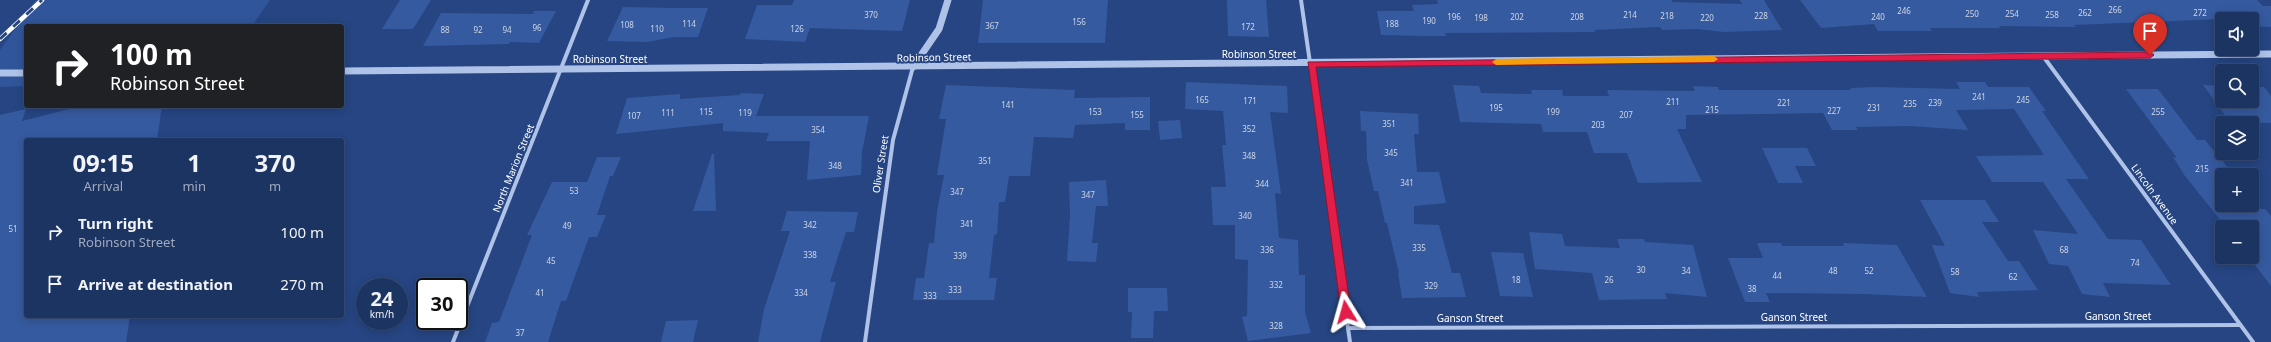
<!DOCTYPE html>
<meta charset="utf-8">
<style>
body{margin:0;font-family:"Noto Sans",sans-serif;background:#253c68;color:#f1f3f6;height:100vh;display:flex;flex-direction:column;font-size:15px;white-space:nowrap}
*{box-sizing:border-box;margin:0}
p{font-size:13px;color:#a0aabe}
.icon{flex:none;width:22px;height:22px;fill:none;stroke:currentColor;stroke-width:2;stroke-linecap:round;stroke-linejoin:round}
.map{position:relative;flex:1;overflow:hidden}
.side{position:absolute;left:24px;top:138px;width:320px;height:180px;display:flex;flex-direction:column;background:#1c3462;border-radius:4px;box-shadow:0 2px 10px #0003,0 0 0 1px #3a4f77}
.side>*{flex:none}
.hud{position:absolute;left:24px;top:24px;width:320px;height:84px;border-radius:4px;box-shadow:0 2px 10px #0003,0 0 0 1px #3a4f77;background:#202124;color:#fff;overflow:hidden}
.fabs{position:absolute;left:2215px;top:12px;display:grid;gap:8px}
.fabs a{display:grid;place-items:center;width:44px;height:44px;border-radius:4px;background:#1c3462;box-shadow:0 2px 10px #0003,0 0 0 1px #3a4f77;font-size:20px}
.speed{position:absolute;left:356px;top:278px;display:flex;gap:8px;font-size:20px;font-weight:700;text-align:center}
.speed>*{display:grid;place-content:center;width:52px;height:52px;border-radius:50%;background:#1c3462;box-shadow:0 2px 10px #0003,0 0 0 1px #3a4f77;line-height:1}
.speed small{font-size:10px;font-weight:400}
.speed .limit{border:2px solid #111;border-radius:6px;background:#fff;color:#111}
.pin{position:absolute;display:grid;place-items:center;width:34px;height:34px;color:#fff;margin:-41px -17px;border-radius:50% 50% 50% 0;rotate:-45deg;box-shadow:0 0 4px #0007}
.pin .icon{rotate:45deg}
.me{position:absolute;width:44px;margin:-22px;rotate:352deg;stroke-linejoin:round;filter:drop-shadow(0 0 3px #0008)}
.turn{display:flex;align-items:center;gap:14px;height:84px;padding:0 20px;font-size:18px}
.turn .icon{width:52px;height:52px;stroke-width:2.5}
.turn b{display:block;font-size:28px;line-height:34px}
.eta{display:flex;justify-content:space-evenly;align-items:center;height:68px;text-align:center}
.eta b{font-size:24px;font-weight:700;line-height:28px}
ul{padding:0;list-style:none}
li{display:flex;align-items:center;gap:12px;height:52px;padding:0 20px}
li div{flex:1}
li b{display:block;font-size:15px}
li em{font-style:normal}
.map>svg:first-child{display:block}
</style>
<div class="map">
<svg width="2271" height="342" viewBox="0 0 2271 342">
<rect width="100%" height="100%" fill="#264582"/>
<polygon fill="#31559a" points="36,0 270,0 252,26 26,26 26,86 0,87 0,50"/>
<g fill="#365a9f">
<polygon points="400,0 431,0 413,29 382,29"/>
<polygon points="794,0 910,0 902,31 810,28 805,42 745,39 757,5 792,5"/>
<polygon points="983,0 1108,0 1105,43 978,43"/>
<polygon points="1227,0 1266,0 1269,37 1228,36"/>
<polygon points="1437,0 1672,0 1672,2 1742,4 1740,0 1764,0 1782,30 1724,32 1697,29 1662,30 1660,27 1594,30 1595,32 1445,33 1446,36 1422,36 1381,35 1377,11 1414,11 1412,5 1438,4"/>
<polygon points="1800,0 2257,0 2263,6 2271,6 2271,27 2252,26 2252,19 2222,19 2074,25 2076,27 1999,26 2000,28 1930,28 1932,31 1878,31 1874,24 1821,28"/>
<polygon points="623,7 674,8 708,8 698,37 674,37 647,42 607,41"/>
<polygon points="534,11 556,11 539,43 510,42 509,44 423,46 441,13 533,14"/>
<polygon points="1186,82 1287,86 1288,113 1270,112 1281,194 1275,193 1279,238 1298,240 1299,275 1305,275 1305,312 1311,333 1248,341 1242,317 1247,316 1248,260 1235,259 1235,225 1213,225 1211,187 1226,187 1222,145 1226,145 1223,111 1185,109"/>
<polygon points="1956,82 1985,82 1988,87 2029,87 2046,111 2042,111 2089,179 2066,179 2108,239 2141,240 2171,285 2103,283 2110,297 2082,294 2068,266 2049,264 2033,230 2078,234 2043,182 1992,182 1976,156 2044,155 2014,109 1956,110 1968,130 1909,126 1856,127 1858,130 1832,130 1823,113 1686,115 1686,129 1677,129 1702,182 1638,183 1627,153 1594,153 1587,132 1543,132 1541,124 1460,122 1453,85 1479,86 1481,93 1532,94 1531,90 1562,90 1563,96 1609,96 1607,90 1695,91 1693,86 1718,87 1719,90 1851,90 1850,88 1875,87 1960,89"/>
<polygon points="946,85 1075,90 1074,98 1150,97 1150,130 1125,130 1125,123 1075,125 1073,138 1034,137 1030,176 1009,176 1005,202 999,202 997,234 994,235 989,278 997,278 994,300 913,300 916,278 924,278 929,243 934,243 937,211 944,175 937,175 946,119 939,119"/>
<polygon points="2203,85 2222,86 2222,101 2252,101 2252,87 2264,87 2271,96 2271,123 2230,122"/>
<polygon points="2126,89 2158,89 2197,140 2205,140 2234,175 2222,175 2222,205 2252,205 2252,198 2261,209 2265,209 2271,216 2271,286 2249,257 2252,257 2252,227 2226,227 2185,176 2173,157 2177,158"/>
<polygon points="741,93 764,94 756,116 869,116 862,152 861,175 807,180 810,141 766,141 769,133 723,131 723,123 616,134 627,98 680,94 680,99 740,95"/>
<polygon points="81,106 162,106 157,140 26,140 26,316 130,316 126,342 0,342 0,115 26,109 22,121"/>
<polygon points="1360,111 1418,114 1419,134 1414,134 1417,172 1439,172 1446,203 1414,206 1414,224 1439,225 1452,273 1460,273 1466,297 1402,298 1398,273 1399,273 1387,223 1385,223 1378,191 1374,191 1367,160 1366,131 1361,131"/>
<polygon points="1180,120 1182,138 1160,140 1158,121"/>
<polygon points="1762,148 1807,148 1816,166 1795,166 1803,183 1778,183"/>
<polygon points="712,154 714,154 716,211 693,211"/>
<polygon points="597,157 621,157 613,176 610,176 597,215 606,215 597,237 589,237 566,301 561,301 548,342 485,342 492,323 499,322 532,235 527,235 552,182 587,182"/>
<polygon points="1106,180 1108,206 1096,206 1092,243 1098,243 1096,262 1067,261 1070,216 1069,182"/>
<polygon points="1920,200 1985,200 1999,222 1982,222 2008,261 2019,261 2038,290 1977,292 1979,297 1950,293 1932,245 1945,246"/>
<polygon points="787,211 858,212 854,232 846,232 830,282 836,282 820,342 758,342 764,309 790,231 781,231"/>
<polygon points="1529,232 1562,234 1565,246 1620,248 1617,239 1644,239 1645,242 1693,245 1707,297 1665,293 1667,299 1599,300 1592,273 1535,269"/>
<polygon points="1757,243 1781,243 1782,246 1844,246 1843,243 1897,245 1927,297 1863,294 1766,293 1770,302 1745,302 1728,258 1763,258"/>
<polygon points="1491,252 1523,253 1533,297 1500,296"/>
<polygon points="1128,288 1167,288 1168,311 1154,311 1153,338 1131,338 1132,312 1128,312"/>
<polygon points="698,320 693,342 661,342 666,321"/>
</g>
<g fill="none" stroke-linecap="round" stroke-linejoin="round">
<g stroke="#afc2e7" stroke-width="4">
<polyline points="1301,0 1350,342"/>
<polyline points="2043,56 2253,342"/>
<polyline points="1348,328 2240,325"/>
<polyline points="453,342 588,0"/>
<polyline points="865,342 893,140 913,67"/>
</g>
<g stroke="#afc2e7" stroke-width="7">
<polyline points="913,67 939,29 948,0"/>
<polyline points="342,71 2271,54"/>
<polyline points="0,73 26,73"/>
</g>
<g stroke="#fff" stroke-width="4.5">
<polyline id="rail" points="0,39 42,0"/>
</g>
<use href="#rail" stroke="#264582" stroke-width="3" stroke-dasharray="9" stroke-linecap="butt"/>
</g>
<polygon fill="#e11d48" stroke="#92132f" points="2150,52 2154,55 2150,58 1316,67 1351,312 1346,316 1341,312 1308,62"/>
<polygon fill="#f59e0b" points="1714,56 1718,59 1714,62 1496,65 1492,62 1496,59"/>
<g text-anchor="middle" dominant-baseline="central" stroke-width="4" stroke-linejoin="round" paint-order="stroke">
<g font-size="8" fill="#cdd6e7">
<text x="2115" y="9">266</text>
<text x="1904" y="10">246</text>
<text x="2085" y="12">262</text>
<text x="2200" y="12">272</text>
<text x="1972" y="13">250</text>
<text x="2012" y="13">254</text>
<text x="871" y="14">370</text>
<text x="1630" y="14">214</text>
<text x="2052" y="14">258</text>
<text x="1667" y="15">218</text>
<text x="1761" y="15">228</text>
<text x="1454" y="16">196</text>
<text x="1517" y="16">202</text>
<text x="1577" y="16">208</text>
<text x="1878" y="16">240</text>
<text x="1481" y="17">198</text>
<text x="1707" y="17">220</text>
<text x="1429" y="20">190</text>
<text x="1079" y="21">156</text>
<text x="689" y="23">114</text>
<text x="1392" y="23">188</text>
<text x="627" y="24">108</text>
<text x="992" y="25">367</text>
<text x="1248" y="26">172</text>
<text x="537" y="27">96</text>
<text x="657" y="28">110</text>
<text x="797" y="28">126</text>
<text x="445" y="29">88</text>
<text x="478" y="29">92</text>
<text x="507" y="29">94</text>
<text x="1979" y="96">241</text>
<text x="1202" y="99">165</text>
<text x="2023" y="99">245</text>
<text x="1250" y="100">171</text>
<text x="1673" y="101">211</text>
<text x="1784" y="102">221</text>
<text x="1935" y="102">239</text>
<text x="1910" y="103">235</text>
<text x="1008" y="104">141</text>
<text x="1496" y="107">195</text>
<text x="1874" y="107">231</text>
<text x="1712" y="109">215</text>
<text x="1834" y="110">227</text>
<text x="706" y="111">115</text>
<text x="1095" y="111">153</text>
<text x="1553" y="111">199</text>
<text x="2158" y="111">255</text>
<text x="668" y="112">111</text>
<text x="745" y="112">119</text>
<text x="1137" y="114">155</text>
<text x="1626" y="114">207</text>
<text x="634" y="115">107</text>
<text x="1389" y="123">351</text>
<text x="1598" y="124">203</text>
<text x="1249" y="128">352</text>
<text x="818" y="129">354</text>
<text x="1391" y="152">345</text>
<text x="1249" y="155">348</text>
<text x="985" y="160">351</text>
<text x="835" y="165">348</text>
<text x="2202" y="168">215</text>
<text x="1407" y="182">341</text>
<text x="1262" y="183">344</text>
<text x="574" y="190">53</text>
<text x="957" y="191">347</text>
<text x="1088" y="194">347</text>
<text x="1245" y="215">340</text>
<text x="967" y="223">341</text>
<text x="810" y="224">342</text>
<text x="567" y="225">49</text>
<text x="13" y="228">51</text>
<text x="1419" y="247">335</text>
<text x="1267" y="249">336</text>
<text x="2064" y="249">68</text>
<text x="810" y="254">338</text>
<text x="960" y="255">339</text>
<text x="551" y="260">45</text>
<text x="2135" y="262">74</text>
<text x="1641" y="269">30</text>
<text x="1686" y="270">34</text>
<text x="1833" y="270">48</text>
<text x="1869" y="270">52</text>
<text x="1955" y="271">58</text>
<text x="1777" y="275">44</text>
<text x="2013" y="276">62</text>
<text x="1516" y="279">18</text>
<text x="1609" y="279">26</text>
<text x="1276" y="284">332</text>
<text x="1431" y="285">329</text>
<text x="1752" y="288">38</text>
<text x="955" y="289">333</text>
<text x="540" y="292">41</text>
<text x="801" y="292">334</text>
<text x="930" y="295">333</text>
<text x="1276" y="325">328</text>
<text x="520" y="332">37</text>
</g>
<g font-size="10" fill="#fff" stroke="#264582">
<text x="1259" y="54">Robinson Street</text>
<text transform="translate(934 57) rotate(-1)">Robinson Street</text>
<text x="610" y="59">Robinson Street</text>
<text transform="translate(880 164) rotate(-81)">Oliver Street</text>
<text transform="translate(513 168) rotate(-68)">North Marion Street</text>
<text transform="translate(2155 194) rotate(54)">Lincoln Avenue</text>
<text x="2118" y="316">Ganson Street</text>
<text x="1794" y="317">Ganson Street</text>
<text x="1470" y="318">Ganson Street</text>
</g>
</g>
</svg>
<div class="fabs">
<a><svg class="icon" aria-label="sound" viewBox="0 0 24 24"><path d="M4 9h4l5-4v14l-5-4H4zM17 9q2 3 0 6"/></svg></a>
<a><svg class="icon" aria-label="search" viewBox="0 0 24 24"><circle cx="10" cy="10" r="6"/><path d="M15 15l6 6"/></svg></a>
<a><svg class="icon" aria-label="layers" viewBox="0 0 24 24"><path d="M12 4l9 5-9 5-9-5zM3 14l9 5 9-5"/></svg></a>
<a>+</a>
<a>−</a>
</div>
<div class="speed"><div>24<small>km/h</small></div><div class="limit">30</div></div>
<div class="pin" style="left:2150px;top:55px;background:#d93025"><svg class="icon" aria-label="arrive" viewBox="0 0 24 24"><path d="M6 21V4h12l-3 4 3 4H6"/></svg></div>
<svg class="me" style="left:1346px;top:312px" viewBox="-20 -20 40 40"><path d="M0-17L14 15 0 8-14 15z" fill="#e11d48" stroke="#fff" stroke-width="4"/></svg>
<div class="hud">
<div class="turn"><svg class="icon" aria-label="right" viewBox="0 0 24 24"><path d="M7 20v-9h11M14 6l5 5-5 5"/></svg><div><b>100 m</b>Robinson Street</div></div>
</div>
<section class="side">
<div class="eta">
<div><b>09:15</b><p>Arrival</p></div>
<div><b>1</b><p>min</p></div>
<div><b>370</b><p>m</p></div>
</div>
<ul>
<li><svg class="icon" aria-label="right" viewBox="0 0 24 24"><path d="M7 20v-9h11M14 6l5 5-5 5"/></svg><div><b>Turn right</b><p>Robinson Street</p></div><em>100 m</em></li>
<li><svg class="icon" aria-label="arrive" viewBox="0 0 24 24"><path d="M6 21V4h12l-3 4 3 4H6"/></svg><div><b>Arrive at destination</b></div><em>270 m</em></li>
</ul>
</section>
</div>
